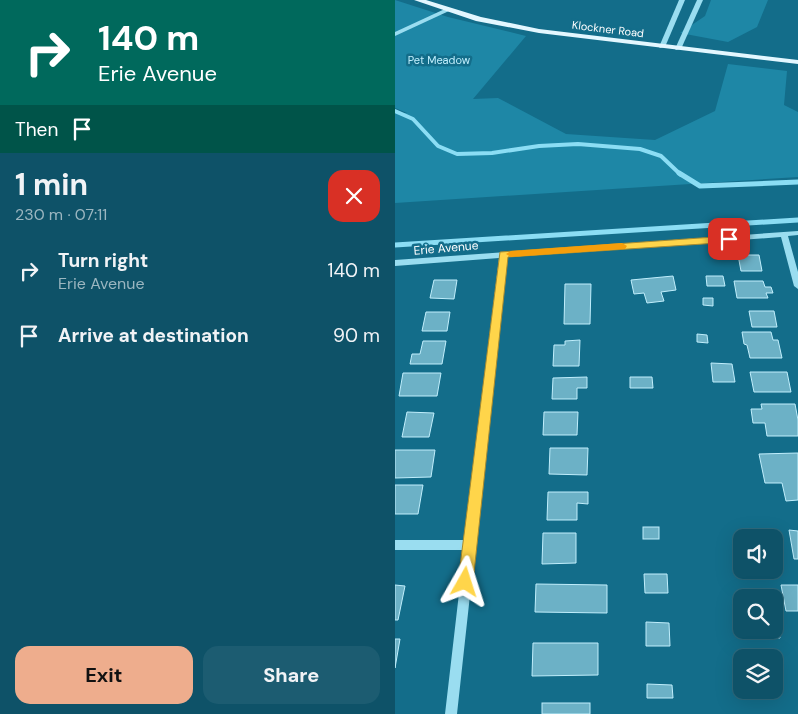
<!DOCTYPE html>
<meta charset="utf-8">
<style>
body{margin:0;font-family:"DM Sans",sans-serif;background:#1c5c71;color:#f1f3f6;height:100vh;display:flex;flex-direction:column;font-size:19px;white-space:nowrap}
*{box-sizing:border-box;margin:0}
p{font-size:16px;color:#9bb6c0}
.icon{flex:none;width:28px;height:28px;fill:none;stroke:currentColor;stroke-width:2;stroke-linecap:round;stroke-linejoin:round}
.map{position:relative;flex:1;overflow:hidden}
.panel{display:flex;flex-direction:column;background:#0e5268;width:395px}
.panel>*{flex:none}
.top-card{background:#00695c;color:#fff;overflow:hidden}
.controls{position:absolute;left:338px;top:529px;display:grid;gap:10px}
.controls a{display:grid;place-items:center;width:50px;height:50px;border-radius:10px;background:#0e5268;box-shadow:0 5px 20px #0002,0 0 0 1px #2e697c;font-size:25px}
.pin{position:absolute;display:grid;place-items:center;width:42px;height:42px;color:#fff;margin:-21px;border-radius:10px;box-shadow:0 2px 8px #0006}
.me{position:absolute;width:55px;margin:-28px;rotate:6deg;stroke-linejoin:round;filter:drop-shadow(0 0 4px #0008)}
.turn{display:flex;align-items:center;gap:18px;height:105px;padding:0 15px;font-size:22px}
.turn .icon{width:65px;height:65px;stroke-width:2.5}
.turn b{display:block;font-size:35px;line-height:42px}
.then{display:flex;align-items:center;height:48px;padding:0 15px;background:#0003;gap:10px;font-size:19px}
.round{display:grid;place-items:center;flex:none;width:52px;height:52px;border-radius:15px;background:#1c5c71}
.summary{display:flex;align-items:center;justify-content:space-between;height:85px;padding:0 15px}
h1{font-size:30px;font-weight:700;line-height:38px}
.primary-button{display:flex;gap:10px;margin-top:auto;padding:10px 15px}
.primary-button a{flex:1;height:58px;border-radius:15px;background:#eead8d;color:#111;font-size:20px;font-weight:700;line-height:58px;text-align:center}
.primary-button a+a{background:#1c5c71;color:#f1f3f6}
ul{padding:0;list-style:none}
li{display:flex;align-items:center;gap:15px;height:65px;padding:0 15px}
li div{flex:1}
li b{display:block;font-size:19px}
li em{font-style:normal}
main{display:flex;flex:1;min-height:0}
.map>svg:first-child{display:block}
</style>
<main>
<section class="panel">
<div class="top-card">
<div class="turn"><svg class="icon" aria-label="right" viewBox="0 0 24 24"><path d="M7 20v-9h11M14 6l5 5-5 5"/></svg><div><b>140 m</b>Erie Avenue</div></div>
<div class="then">Then<svg class="icon" aria-label="arrive" viewBox="0 0 24 24"><path d="M6 21V4h12l-3 4 3 4H6"/></svg></div>
</div>
<div class="summary"><div><h1>1 min</h1><p>230 m · 07:11</p></div><a class="round" style="background:#d93025;color:#fff"><svg class="icon" aria-label="close" viewBox="0 0 24 24"><path d="M6 6l12 12M18 6L6 18"/></svg></a></div>
<ul>
<li><svg class="icon" aria-label="right" viewBox="0 0 24 24"><path d="M7 20v-9h11M14 6l5 5-5 5"/></svg><div><b>Turn right</b><p>Erie Avenue</p></div><em>140 m</em></li>
<li><svg class="icon" aria-label="arrive" viewBox="0 0 24 24"><path d="M6 21V4h12l-3 4 3 4H6"/></svg><div><b>Arrive at destination</b></div><em>90 m</em></li>
</ul>
<div class="primary-button"><a>Exit</a><a>Share</a></div>
</section>
<div class="map">
<svg width="403" height="714" viewBox="0 0 403 714">
<rect width="100%" height="100%" fill="#136d8a"/>
<g fill="#1e87a6">
<polygon points="0,0 53,17 131,36 78,99 103,98 171,134 260,140 320,111 333,64 392,71 389,105 403,112 403,177 0,203 0,113 12,113 0,108"/>
<polygon points="316,0 373,0 362,27 333,42 285,33 310,16"/>
</g>
<g fill="none" stroke-linecap="round" stroke-linejoin="round">
<polyline stroke="#8bddf4" stroke-width="4" points="0,111 18,119 43,146 62,154 97,153 144,146 183,144 245,149 266,156 286,175"/>
<g stroke="#8bddf4" stroke-width="5">
<polyline points="284,173 305,186 403,182"/>
<polyline points="0,245 403,220"/>
</g>
</g>
<g fill="#6cb1c6" stroke="#c0eefc">
<polygon points="343,255 364,255 367,271 346,271"/>
<polygon points="278,276 281,290 266,292 269,301 252,303 249,293 239,294 236,280"/>
<polygon points="311,276 328,276 330,286 312,286"/>
<polygon points="39,280 62,280 59,299 35,298"/>
<polygon points="339,281 368,281 370,287 376,287 378,293 371,293 373,298 342,298"/>
<polygon points="170,284 196,284 195,324 169,324"/>
<polygon points="308,298 318,298 318,306 308,305"/>
<polygon points="354,311 379,311 382,327 357,327"/>
<polygon points="31,312 55,312 52,331 27,331"/>
<polygon points="347,332 376,332 378,340 383,340 387,358 355,358 352,345 349,344"/>
<polygon points="302,334 312,335 313,343 302,342"/>
<polygon points="185,340 184,366 158,366 159,345 170,345 170,341"/>
<polygon points="28,341 51,341 47,364 15,364 17,354 25,354"/>
<polygon points="316,363 337,364 340,382 318,382"/>
<polygon points="355,372 392,372 396,392 359,392"/>
<polygon points="8,373 46,373 42,396 4,396"/>
<polygon points="192,377 192,388 182,388 182,399 157,399 158,378"/>
<polygon points="235,377 257,377 258,388 235,388"/>
<polygon points="366,404 400,404 403,420 403,436 372,436 370,423 358,423 356,409 367,409"/>
<polygon points="12,412 39,413 34,437 7,437"/>
<polygon points="149,412 183,412 182,435 148,435"/>
<polygon points="155,448 193,448 192,475 154,474"/>
<polygon points="0,450 40,450 36,477 0,478"/>
<polygon points="403,453 403,500 391,501 387,483 370,483 364,454"/>
<polygon points="0,485 28,485 23,514 0,514"/>
<polygon points="153,492 193,492 193,504 182,503 182,520 152,520"/>
<rect x="248" y="527" width="16" height="12"/>
<polygon points="394,530 403,531 403,559 399,559"/>
<polygon points="148,533 181,533 181,563 147,564"/>
<polygon points="249,574 272,574 273,593 250,593"/>
<polygon points="141,584 212,585 212,613 140,612"/>
<polygon points="0,585 10,586 3,620 0,620"/>
<polygon points="386,585 403,585 403,611 391,611"/>
<polygon points="251,622 274,623 275,646 251,646"/>
<polygon points="379,622 383,622 385,638 361,638 360,630 379,630"/>
<polygon points="0,639 5,639 0,668"/>
<polygon points="138,643 203,643 203,675 137,676"/>
<polygon points="252,684 277,685 278,698 252,698"/>
<rect x="147" y="703" width="48" height="11"/>
</g>
<g fill="none" stroke-linecap="round" stroke-linejoin="round">
<g fill="#9addf0" fill-rule="evenodd">
<polygon points="284,0 290,0 270,47 265,48 264,47"/>
<polygon points="302,0 308,0 286,49 281,50 280,49"/>
<polygon points="52,8 55,10 54,11 0,36 0,32"/>
<polygon points="403,231 403,235 393,236 403,272 403,289 399,286 386,237 112,257 62,714 50,714 69,550 0,550 0,540 70,540 104,258 0,266 0,260"/>
</g>
<polygon fill="#e3f7ff" fill-rule="evenodd" points="19,0 31,0 86,17 144,29 403,60 403,64 144,33 81,21"/>
</g>
<polygon fill="#ffd54a" stroke="#a68a30" points="334,236 338,237 338,242 113,257 78,582 75,587 70,589 65,587 63,582 105,252"/>
<polygon fill="#f59e0b" points="227,243 232,246 230,249 116,257 111,254 116,251"/>
<g text-anchor="middle" dominant-baseline="central" stroke-width="5" stroke-linejoin="round" paint-order="stroke">
<g font-size="11" fill="#fff" stroke="#136d8a">
<text transform="translate(213 29) rotate(7)">Klockner Road</text>
</g>
<g font-size="11" fill="#c0eefc" stroke="#136d8a">
<text x="44" y="60">Pet Meadow</text>
</g>
<g font-size="12" fill="#fff" stroke="#136d8a">
<text transform="translate(51 248) rotate(-5)">Erie Avenue</text>
</g>
</g>
</svg>
<div class="controls">
<a><svg class="icon" aria-label="sound" viewBox="0 0 24 24"><path d="M4 9h4l5-4v14l-5-4H4zM17 9q2 3 0 6"/></svg></a>
<a><svg class="icon" aria-label="search" viewBox="0 0 24 24"><circle cx="10" cy="10" r="6"/><path d="M15 15l6 6"/></svg></a>
<a><svg class="icon" aria-label="layers" viewBox="0 0 24 24"><path d="M12 4l9 5-9 5-9-5zM3 14l9 5 9-5"/></svg></a>
</div>
<div class="pin" style="left:334px;top:239px;background:#d93025"><svg class="icon" aria-label="arrive" viewBox="0 0 24 24"><path d="M6 21V4h12l-3 4 3 4H6"/></svg></div>
<svg class="me" style="left:70px;top:582px" viewBox="-20 -20 40 40"><path d="M0-17L14 15 0 8-14 15z" fill="#ffd54a" stroke="#fff" stroke-width="4"/></svg>
</div>
</main>
